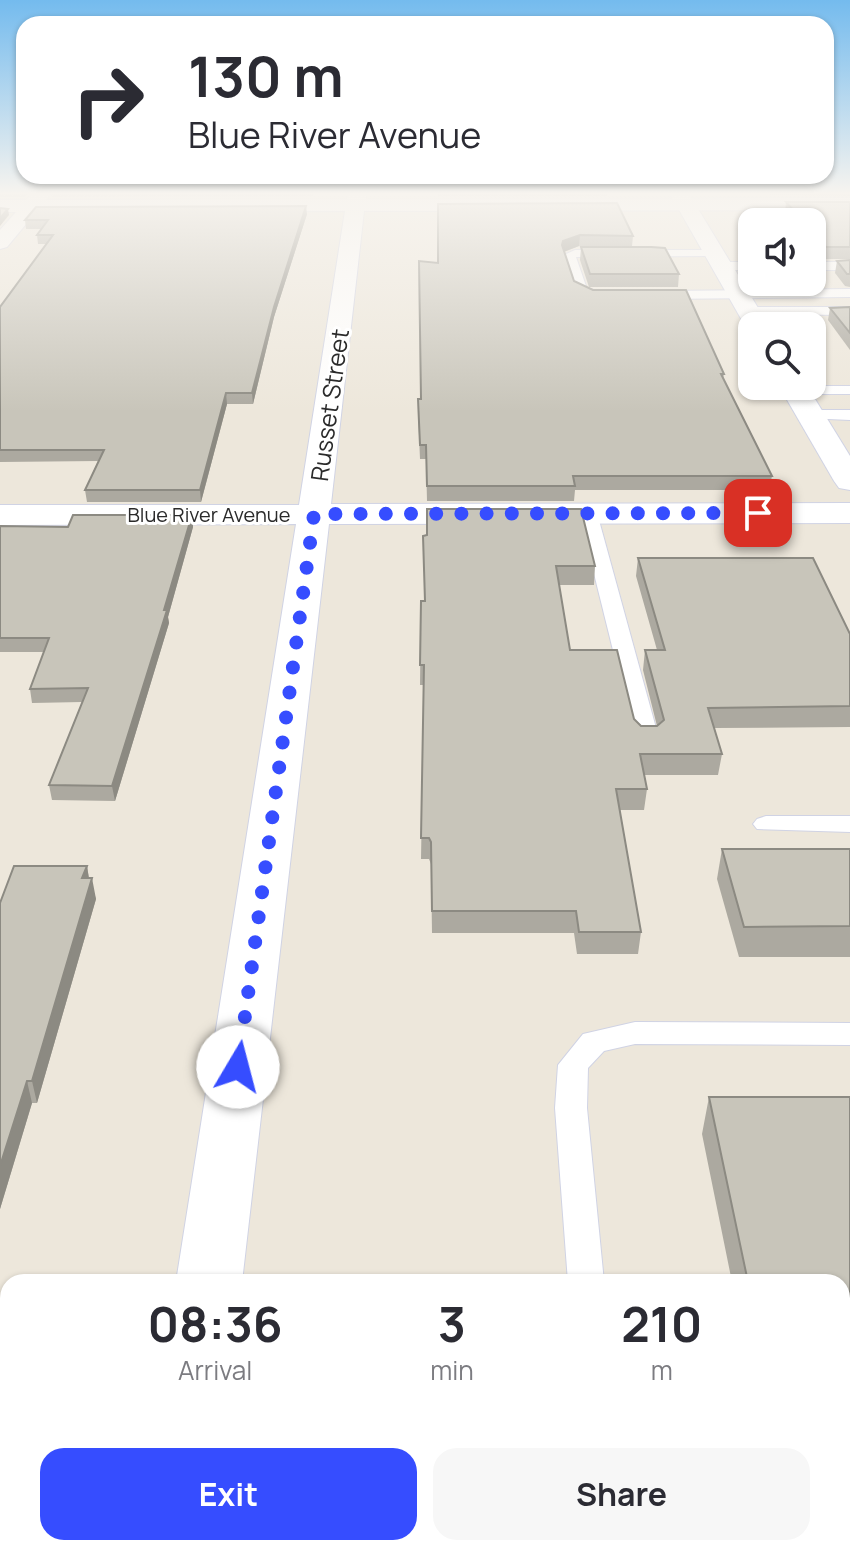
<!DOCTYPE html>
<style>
body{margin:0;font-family:Manrope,sans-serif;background:#f7f7f7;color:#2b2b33;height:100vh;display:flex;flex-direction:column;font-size:30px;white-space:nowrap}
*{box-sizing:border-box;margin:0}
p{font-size:26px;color:#7c7c81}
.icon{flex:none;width:44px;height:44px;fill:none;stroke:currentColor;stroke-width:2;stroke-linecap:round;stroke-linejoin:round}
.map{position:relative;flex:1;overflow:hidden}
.drawer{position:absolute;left:0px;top:1274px;width:850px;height:282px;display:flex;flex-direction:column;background:#fff;border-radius:24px 24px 0 0;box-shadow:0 2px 6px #0004}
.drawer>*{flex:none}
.top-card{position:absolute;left:16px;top:16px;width:818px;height:168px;border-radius:24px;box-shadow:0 2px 6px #0004;background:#fff;color:#2b2b33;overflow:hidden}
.fabs{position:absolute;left:738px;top:208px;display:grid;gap:16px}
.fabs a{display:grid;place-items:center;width:88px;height:88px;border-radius:16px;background:#fff;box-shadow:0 2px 6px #0004;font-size:40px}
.pin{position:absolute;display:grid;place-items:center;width:68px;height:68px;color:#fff;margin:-34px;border-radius:16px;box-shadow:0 4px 12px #0006}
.me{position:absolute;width:88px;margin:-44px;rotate:8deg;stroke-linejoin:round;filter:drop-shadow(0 0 6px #0008)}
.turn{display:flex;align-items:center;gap:28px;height:168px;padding:0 40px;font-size:36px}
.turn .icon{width:104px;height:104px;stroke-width:2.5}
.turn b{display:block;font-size:56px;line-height:68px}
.eta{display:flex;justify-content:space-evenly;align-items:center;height:136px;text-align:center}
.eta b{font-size:48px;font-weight:700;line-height:56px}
.primary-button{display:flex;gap:16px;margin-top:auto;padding:16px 40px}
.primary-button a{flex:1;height:92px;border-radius:24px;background:#364dff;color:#fff;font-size:32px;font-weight:700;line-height:92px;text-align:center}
.primary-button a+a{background:#f7f7f7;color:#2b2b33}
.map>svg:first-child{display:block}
</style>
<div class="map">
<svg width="850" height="1555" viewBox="0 0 850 1555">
<rect width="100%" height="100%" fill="#ede7db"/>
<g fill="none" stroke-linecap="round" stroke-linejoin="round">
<g stroke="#d0d3e4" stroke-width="2">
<g id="lane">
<polygon points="575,250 713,250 719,253 713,256 576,257 587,289 609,292 611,295 605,299 576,292 564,255"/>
<polygon points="752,262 752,270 721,270 715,266 721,262"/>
<rect x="812" y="262" width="38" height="8"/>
<polygon points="850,289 850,297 658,299 652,295 658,291"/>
<polygon points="748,307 850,307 850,315 743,314 743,308"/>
<polygon points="850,386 850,394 795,394 788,390 793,386"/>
<polygon points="811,410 850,410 850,420 806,418 806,412"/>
<polygon points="588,508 597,513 659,739 655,744 639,744 635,739 579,513"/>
<polygon points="766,816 850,816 850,832 757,829 753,824 757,819"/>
<polygon points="635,1022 850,1023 850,1045 635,1044 604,1051 588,1068 587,1108 604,1282 568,1282 555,1108 558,1065 583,1034"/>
<rect x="588" y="1548" width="42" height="7"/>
</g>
</g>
<g stroke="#d0d3e4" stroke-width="2">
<g id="street">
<polygon points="31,194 50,194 46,200 347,199 348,194 366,194 366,199 850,198 850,210 364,211 331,504 850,503 850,523 329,524 242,1282 176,1282 296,524 0,525 0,505 299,505 345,211 36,212 7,247 0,249 0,230 16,212 0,212 0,200 26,200"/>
<polygon points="133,1548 211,1548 210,1555 132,1555"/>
</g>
</g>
<g stroke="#d0d3e4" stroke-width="2">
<g id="secondary">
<polygon points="670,194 689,194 769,326 752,326 752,332 748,331"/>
<polygon points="779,386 807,386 850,456 850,490 839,488 834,481"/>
</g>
</g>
<use href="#lane" fill="#fff" fill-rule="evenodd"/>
<use href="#street" fill="#fff" fill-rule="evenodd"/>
<use href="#secondary" fill="#fff" fill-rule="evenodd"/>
</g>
<g fill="#aca9a0">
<polygon points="0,194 27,194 25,197 0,197"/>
<polygon points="51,194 314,194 313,196 52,197"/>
<rect x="438" y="194" width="169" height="2"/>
<polygon points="770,194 850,194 850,196 770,195"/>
<polygon points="786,202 850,202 850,259 824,259 812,245 812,222 792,222 785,213"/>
<polygon points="438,204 633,236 632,246 579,246 564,252 574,281 724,374 723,379 772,476 769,490 575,490 574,501 427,501 426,459 420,459 418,412 421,399 438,263"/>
<polygon points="307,214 274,317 253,404 227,404 201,502 87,502 85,490 98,461 0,462 0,307 46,244 38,244 37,235 42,229 26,229 25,220"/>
<polygon points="581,247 679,274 678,287 589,287 580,260"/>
<polygon points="850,260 850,287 845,286 835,273 837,261"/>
<polygon points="850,307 850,350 828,320 830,308"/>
<polygon points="192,515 193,527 168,617 169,623 115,801 52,800 49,785 82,702 32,703 30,689 44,652 0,652 0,526 68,527"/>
<polygon points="423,536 595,566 594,585 559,585 570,650 641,726 657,726 643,670 645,650 657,650 636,576 638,558 850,634 850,727 714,728 722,754 718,775 644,775 647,789 644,810 620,810 641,932 638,954 577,954 574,933 432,933 431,864 429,859 421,859 424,685 420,685 421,601 425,601"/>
<polygon points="722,849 850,849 850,957 739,957 717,879"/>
<polygon points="87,866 89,878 96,899 37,1103 32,1103 0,1209 0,903"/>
<polygon points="709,1097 850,1097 850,1428 842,1428 842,1282 732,1282 702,1134"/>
</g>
<g fill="#8c8a82">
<polygon points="306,206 307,214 274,317 253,404 252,393 274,307"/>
<polygon points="8,209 9,215 0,226 0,218"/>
<polygon points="580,235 579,246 563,252 562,245 563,241"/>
<polygon points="226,393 227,404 201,502 200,490"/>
<polygon points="192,515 193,527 168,617 169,623 115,801 112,786"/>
<polygon points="87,866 90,886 92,878 96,899 37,1103 32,1081 82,878"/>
<polygon points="27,1081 32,1103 0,1209 0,1166"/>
</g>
<g fill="#c8c5ba" stroke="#8c8a82" stroke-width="2">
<polygon points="786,202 850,202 850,247 826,247 812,232 812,222 804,222"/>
<polygon points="617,203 633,236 580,235 563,241 562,245 574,281 593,290 686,290 724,374 721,374 772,476 573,476 575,486 427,486 426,445 420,445 418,399 421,399 419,261 438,263 438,204"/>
<polygon points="306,206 274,307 252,393 226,393 200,490 85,490 104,450 0,450 0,307 53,235 37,235 48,220 25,220 36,207"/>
<polygon points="0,208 8,209 0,218"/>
<polygon points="581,247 651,247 665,248 679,274 590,274"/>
<polygon points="850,260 850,274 847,274 837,261"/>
<polygon points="850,307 850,333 830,308"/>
<polygon points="427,509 581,509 595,566 556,566 570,650 617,650 634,719 641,726 657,726 664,720 645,650 665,650 638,558 813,558 850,634 850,706 708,708 722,754 640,754 647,789 616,789 641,932 579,932 576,911 432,911 431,842 429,838 421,838 424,665 420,665 421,601 425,601 423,536 427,535"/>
<polygon points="73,515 192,515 164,610 167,610 112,786 49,785 88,688 30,689 49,638 0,638 0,526 68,527"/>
<polygon points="722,849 850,849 850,926 744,927"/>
<polygon points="14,866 87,866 82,878 92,878 32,1081 27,1081 0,1166 0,903"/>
<polygon points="709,1097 850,1097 850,1391 842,1391 842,1282 748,1282"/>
</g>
<linearGradient id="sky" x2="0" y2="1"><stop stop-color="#74bbee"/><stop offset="0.47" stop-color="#f7f4ef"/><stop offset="1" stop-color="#f7f4ef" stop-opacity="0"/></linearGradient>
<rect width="850" height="412" fill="url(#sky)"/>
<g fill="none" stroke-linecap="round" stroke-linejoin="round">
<polyline stroke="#364dff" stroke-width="14" stroke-dasharray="0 25.2" points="238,1067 314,514 758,513"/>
</g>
<g text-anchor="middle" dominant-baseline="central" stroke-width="6" stroke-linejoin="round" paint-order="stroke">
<g font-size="20" fill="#2a2a2a" stroke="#fff">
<text x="209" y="514">Blue River Avenue</text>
</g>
<g font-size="24" fill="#2a2a2a" stroke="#fff">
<text transform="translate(329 405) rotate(-82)">Russet Street</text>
</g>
</g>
</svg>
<div class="fabs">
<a><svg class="icon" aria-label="sound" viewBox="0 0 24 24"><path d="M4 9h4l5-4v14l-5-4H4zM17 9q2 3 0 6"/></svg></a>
<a><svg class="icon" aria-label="search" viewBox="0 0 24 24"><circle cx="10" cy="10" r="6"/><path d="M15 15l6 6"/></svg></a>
</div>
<div class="pin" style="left:758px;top:513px;background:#d93025"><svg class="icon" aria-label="arrive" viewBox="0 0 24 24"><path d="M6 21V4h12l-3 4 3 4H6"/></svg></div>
<svg class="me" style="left:238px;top:1067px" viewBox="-20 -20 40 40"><circle r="19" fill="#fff"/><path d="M0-13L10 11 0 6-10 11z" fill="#364dff"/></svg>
<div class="top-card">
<div class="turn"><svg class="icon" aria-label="right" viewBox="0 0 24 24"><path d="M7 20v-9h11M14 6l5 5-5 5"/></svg><div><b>130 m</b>Blue River Avenue</div></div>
</div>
<section class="drawer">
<div class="eta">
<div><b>08:36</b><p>Arrival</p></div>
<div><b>3</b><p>min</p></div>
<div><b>210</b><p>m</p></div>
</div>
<div class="primary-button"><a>Exit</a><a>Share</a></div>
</section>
</div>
